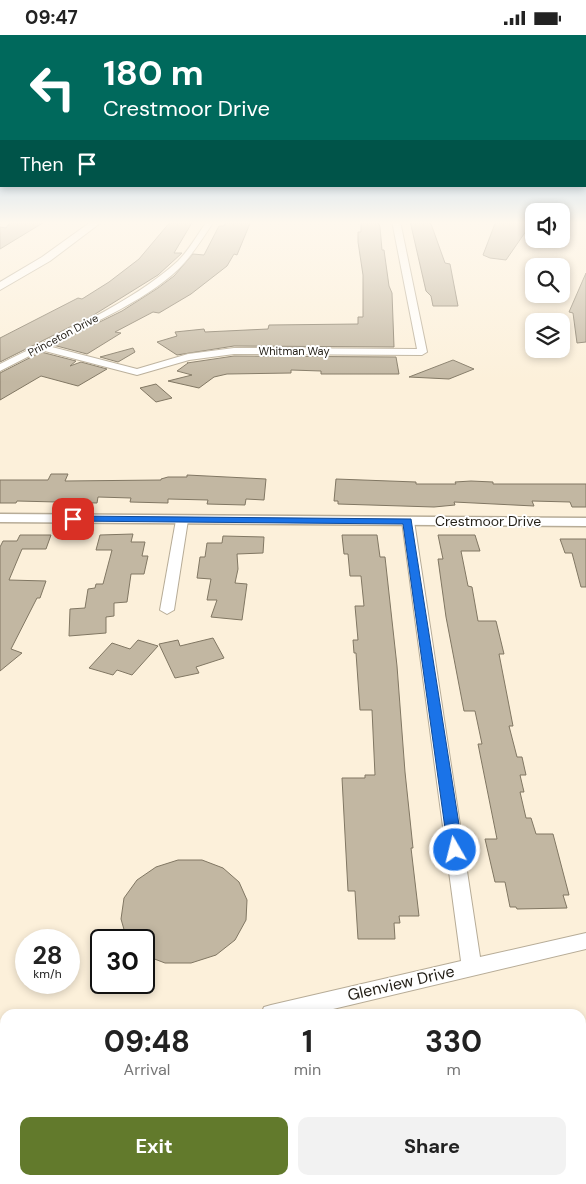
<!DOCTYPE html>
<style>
body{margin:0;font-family:"DM Sans",sans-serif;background:#f2f2f2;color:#222;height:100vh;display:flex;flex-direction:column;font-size:19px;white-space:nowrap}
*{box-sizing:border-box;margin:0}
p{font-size:16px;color:#767676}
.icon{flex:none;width:28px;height:28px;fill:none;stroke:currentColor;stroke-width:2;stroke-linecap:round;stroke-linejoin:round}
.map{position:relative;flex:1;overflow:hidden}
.panel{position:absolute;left:0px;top:974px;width:586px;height:176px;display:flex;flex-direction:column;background:#fff;border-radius:15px 15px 0 0;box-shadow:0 2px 8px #0003}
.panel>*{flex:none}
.hud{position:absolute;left:0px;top:0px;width:586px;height:152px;box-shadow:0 2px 8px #0003;background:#00695c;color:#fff;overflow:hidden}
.buttons{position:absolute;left:525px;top:168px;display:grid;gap:10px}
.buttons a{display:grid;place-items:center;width:45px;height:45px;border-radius:10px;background:#fff;box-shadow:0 2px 8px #0003;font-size:25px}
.speed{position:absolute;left:15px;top:894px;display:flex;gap:10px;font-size:25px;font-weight:700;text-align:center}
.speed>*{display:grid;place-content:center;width:65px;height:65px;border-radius:50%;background:#fff;box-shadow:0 2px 8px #0003;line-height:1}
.speed small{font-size:12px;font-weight:400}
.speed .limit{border:2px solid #111;border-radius:8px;background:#fff;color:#111}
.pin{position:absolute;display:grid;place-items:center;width:42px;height:42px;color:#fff;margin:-21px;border-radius:10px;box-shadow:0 2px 8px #0006}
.me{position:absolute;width:55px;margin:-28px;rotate:352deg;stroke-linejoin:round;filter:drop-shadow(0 0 4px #0008)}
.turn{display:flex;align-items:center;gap:18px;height:105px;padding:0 20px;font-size:22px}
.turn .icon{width:65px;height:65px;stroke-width:2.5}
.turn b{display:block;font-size:35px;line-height:42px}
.then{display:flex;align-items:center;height:48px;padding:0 20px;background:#0003;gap:10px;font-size:19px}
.eta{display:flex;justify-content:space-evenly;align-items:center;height:85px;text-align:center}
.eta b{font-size:30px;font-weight:700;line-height:35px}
.primary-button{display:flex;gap:10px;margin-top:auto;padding:10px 20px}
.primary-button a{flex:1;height:58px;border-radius:10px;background:#627a2c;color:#fff;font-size:20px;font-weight:700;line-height:58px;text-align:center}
.primary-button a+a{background:#f2f2f2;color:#222}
.status{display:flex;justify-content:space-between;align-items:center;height:35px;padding:0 25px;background:#fff;direction:ltr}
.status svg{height:14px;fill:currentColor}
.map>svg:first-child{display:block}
</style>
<div class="status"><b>09:47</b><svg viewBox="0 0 49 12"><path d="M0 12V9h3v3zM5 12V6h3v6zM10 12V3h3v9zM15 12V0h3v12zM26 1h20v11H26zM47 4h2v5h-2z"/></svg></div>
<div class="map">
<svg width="586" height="1149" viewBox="0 0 586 1149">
<rect width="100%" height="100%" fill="#fcf0da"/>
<polygon fill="#fadc9f" points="586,1039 586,1149 170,1149 186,1145 581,1145 581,1041"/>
<g fill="#c2b7a2" stroke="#817763">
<polygon points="11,186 46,186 0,214 0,192 6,193"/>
<polygon points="171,186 193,186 174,218 182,218 158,240 92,281 0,327 0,303 78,263 82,264 109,247 139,224"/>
<polygon points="227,186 251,186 237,220 234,219 227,231 191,259 159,278 153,277 115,297 121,298 87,319 53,310 122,276 158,253 174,241 193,219 204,220 219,191 224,191"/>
<polygon points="361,186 378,186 380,192 382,215 384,215 389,251 392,258 394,312 234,311 177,320 157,307 177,301 175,297 204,294 205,297 268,294 269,290 358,289 358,282 363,282 363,240 358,207 358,197 361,197"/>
<polygon points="410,186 430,186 445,228 450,229 458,271 433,271 431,261 426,256"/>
<polygon points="496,186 533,186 506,225 490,223 483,220"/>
<polygon points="586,238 586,307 577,308 573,278 569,277"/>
<polygon points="133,313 135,317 118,327 100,322"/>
<polygon points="41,317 76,326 70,331 81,327 107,334 78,351 41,341 0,365 0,338"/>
<polygon points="234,321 396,322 399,339 321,339 321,336 291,335 291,338 227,339 214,342 199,353 168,346 192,340 177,336 188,328 187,328"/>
<polygon points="453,325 474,334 449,344 409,342"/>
<polygon points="156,349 172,363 156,367 140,353"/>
<polygon points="51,439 68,439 65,446 161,445 161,444 168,442 187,442 187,440 266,444 264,465 246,464 245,470 207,469 208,465 168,464 168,468 130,467 131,463 98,462 97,468 17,466 16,468 0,468 0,445 48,445"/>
<polygon points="336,444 416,447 416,449 456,449 455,447 471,446 493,447 493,449 586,449 586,472 572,472 570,467 532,466 534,471 454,467 455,470 434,472 338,469 338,466 334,466"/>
<polygon points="133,499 131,507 145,507 142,521 148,521 144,539 131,539 127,567 114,568 114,581 106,582 106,598 69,601 70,574 85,573 88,554 95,553 96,549 103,549 112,515 96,515 100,500"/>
<polygon points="20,500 51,500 46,514 22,514 9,545 46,546 40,563 37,563 11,614 22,618 0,636 0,512 3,506 17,506"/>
<polygon points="342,500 377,500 380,522 385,522 397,631 405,737 413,813 411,813 419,881 399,881 400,888 394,888 395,904 358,904 355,856 348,856 342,743 365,743 365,740 375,740 372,675 360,675 356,618 354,618 353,605 358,605 355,571 364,571 361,541 350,541 348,519 344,519"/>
<polygon points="438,500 475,500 480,516 461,516 468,551 472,552 478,586 496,586 504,619 499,619 513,691 509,691 517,722 522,722 526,740 520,740 524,757 520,757 526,783 531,783 536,799 553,799 569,860 563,860 567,873 517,874 516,872 510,872 505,847 495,847 485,804 497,804 478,709 482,709 475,676 464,676 446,582 438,524 443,524"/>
<polygon points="223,501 264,502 263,518 237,519 238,534 235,548 247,549 242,585 211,582 217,565 207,565 211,544 197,543 200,522 205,522 207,508 222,508"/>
<polygon points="560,504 586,504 586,552 581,552 572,518 565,518"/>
<polygon points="213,603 224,623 196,632 199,638 175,643 159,609 178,605 180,611"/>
<polygon points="138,605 158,611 132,640 117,635 113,640 89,633 112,608 130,614"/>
<polygon points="178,825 202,825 223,833 239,847 247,865 246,885 235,905 216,920 191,928 165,928 144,920 144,905 127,905 121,884 124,863 137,845 156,832"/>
</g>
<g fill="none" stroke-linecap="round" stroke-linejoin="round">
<g stroke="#b7ac97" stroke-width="2">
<g id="minor">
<path d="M207,186H214C205,200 196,214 185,227C155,262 90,289 48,311L137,334L188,319L234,313L417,314L392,186H400L427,317L422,320L234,319L189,325L137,340L41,315L0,336V329C57,300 131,269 178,226C189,215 198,199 207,186Z"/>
<polygon points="182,481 188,485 174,575 167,579 160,575 176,485"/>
<polygon points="408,482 414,486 480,922 586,898 586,914 312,979 261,979 264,972 271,970 461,926 402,486"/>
<polygon points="5,1031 5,1051 0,1052 0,1032"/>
</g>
</g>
<g stroke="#b7ac97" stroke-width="3">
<polygon id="tertiary" points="0,479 586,483 586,491 0,487"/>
</g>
<g stroke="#b7ac97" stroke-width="2">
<polygon id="secondary" points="92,186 103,186 50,226 0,255 0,247 42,222"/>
</g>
<g stroke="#fff" stroke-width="3">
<g id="primary">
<polygon points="586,1023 586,1055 581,1057 581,1025"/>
<polygon points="153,1145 204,1145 202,1149 152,1149"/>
</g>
</g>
<g stroke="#a09787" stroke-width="5" stroke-dasharray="4 4" stroke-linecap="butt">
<polyline points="581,1109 586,1108"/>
<polyline points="438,1149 452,1145"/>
</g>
<use href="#minor" fill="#fff" fill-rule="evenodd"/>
<use href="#tertiary" fill="#fff" fill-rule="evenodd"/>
<use href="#secondary" fill="#fff" fill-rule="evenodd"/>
<use href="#primary" fill="#e2b7c3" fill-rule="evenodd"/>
</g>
<linearGradient id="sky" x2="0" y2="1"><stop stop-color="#75b3ee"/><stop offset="0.54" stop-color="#fef8ee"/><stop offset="1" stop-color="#fef8ee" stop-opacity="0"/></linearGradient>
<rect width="586" height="347" fill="url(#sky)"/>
<polygon fill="#1a73e8" stroke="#114b97" points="73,481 411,484 463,815 461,819 455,821 450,819 448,815 403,489 69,486 68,484"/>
<g text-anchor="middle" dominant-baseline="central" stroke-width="4" stroke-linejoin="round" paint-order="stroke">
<g font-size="11" fill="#221e16" stroke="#fff">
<text transform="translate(63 300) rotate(-28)">Princeton Drive</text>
<text x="294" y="316">Whitman Way</text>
</g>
<g font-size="14" fill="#221e16" stroke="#fff">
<text x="488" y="486">Crestmoor Drive</text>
</g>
<g font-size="16" fill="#221e16" stroke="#fff">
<text transform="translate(401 948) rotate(-13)">Glenview Drive</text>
</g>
</g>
</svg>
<div class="buttons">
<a><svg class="icon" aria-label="sound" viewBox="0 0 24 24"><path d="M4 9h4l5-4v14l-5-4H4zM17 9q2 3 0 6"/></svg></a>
<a><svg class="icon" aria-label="search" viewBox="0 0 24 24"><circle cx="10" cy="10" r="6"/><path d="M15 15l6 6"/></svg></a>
<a><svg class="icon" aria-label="layers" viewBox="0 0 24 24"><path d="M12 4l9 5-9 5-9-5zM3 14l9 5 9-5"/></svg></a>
</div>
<div class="speed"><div>28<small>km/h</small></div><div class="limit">30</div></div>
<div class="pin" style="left:73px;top:484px;background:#d93025"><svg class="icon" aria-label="arrive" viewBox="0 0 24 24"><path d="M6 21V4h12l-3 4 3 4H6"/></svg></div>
<svg class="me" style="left:455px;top:815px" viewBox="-20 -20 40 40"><circle r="17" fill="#1a73e8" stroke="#fff" stroke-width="3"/><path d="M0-11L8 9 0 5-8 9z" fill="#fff"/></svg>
<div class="hud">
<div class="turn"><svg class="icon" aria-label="left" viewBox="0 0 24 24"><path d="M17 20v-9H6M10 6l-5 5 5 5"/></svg><div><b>180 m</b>Crestmoor Drive</div></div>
<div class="then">Then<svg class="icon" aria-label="arrive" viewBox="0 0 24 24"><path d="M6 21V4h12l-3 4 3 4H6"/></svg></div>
</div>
<section class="panel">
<div class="eta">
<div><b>09:48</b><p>Arrival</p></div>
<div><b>1</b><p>min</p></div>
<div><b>330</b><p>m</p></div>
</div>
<div class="primary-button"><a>Exit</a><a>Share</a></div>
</section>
</div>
